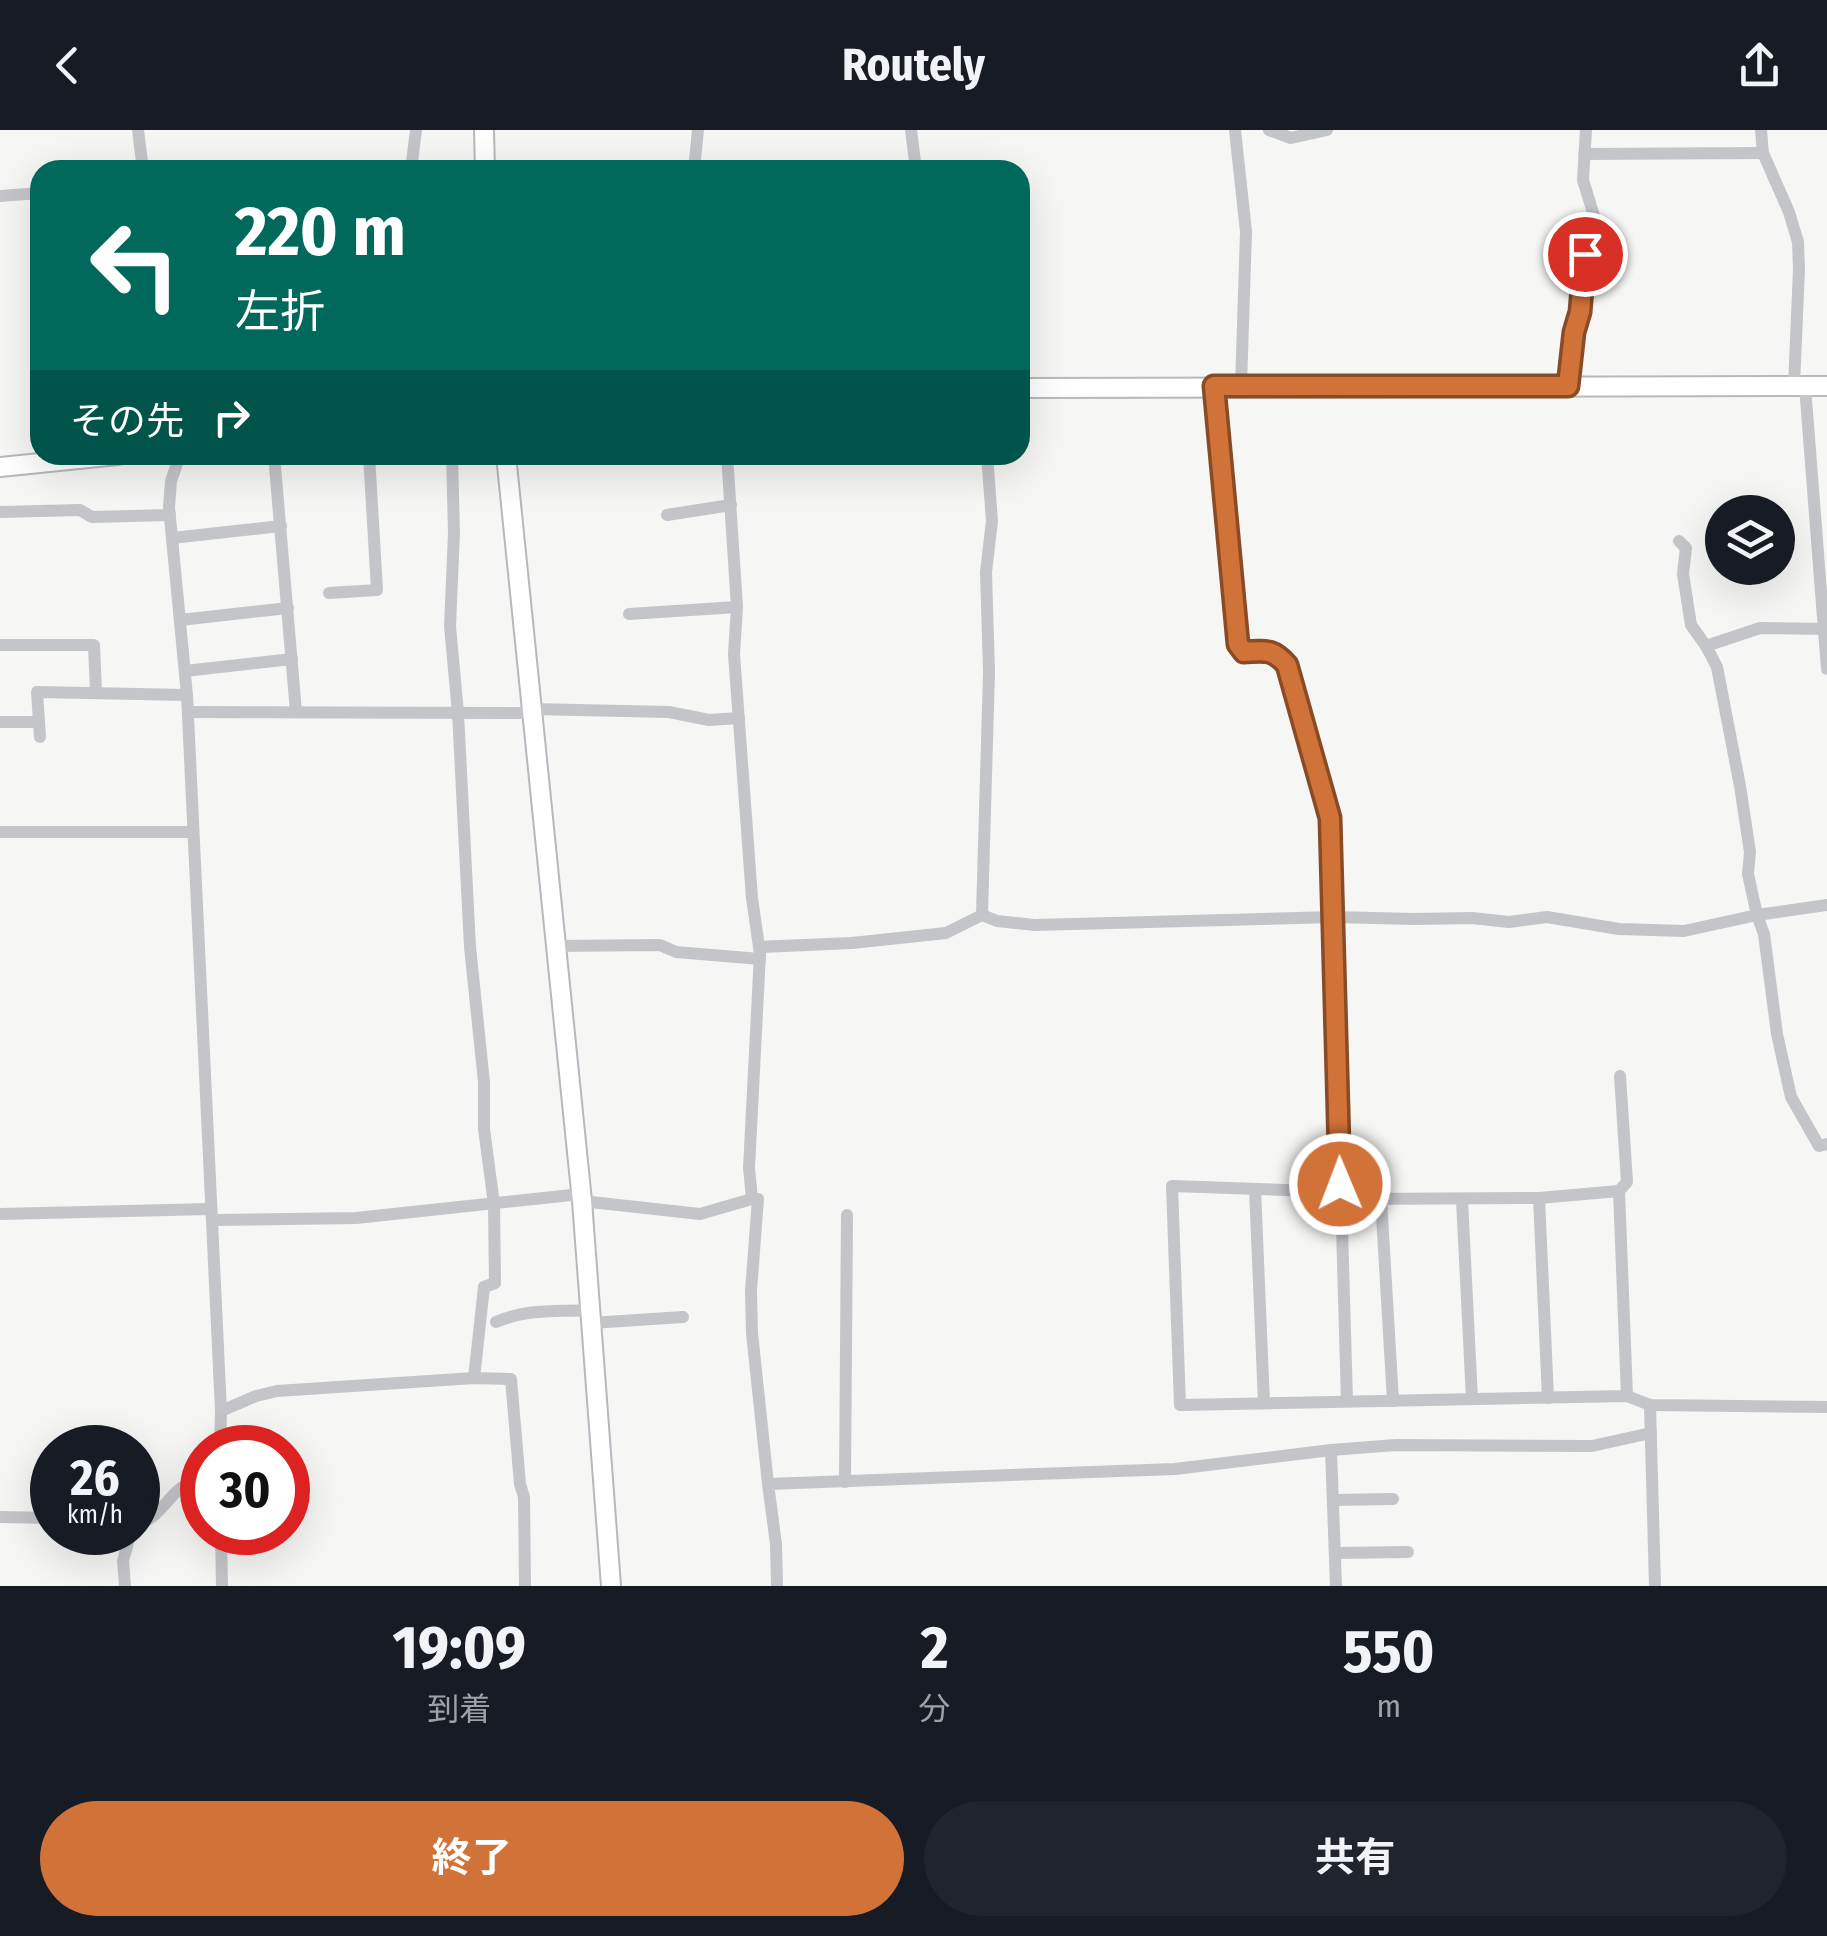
<!DOCTYPE html>
<html lang="ja">
<meta charset="utf-8">
<style>
body{margin:0;font-family:"Fira Sans Condensed","Noto Sans JP",sans-serif;background:#20242c;color:#f1f3f6;height:100vh;display:flex;flex-direction:column;font-size:38px;white-space:nowrap}
*{box-sizing:border-box;margin:0}
p{font-size:32px;color:#9ea1a6}
.icon{flex:none;width:55px;height:55px;fill:none;stroke:currentColor;stroke-width:2;stroke-linecap:round;stroke-linejoin:round}
.map{position:relative;height:1456px;overflow:hidden}
.sheet{display:flex;flex-direction:column;background:#171b24;flex:1}
.sheet>*{flex:none}
.top-card{position:absolute;left:30px;top:30px;width:1000px;height:305px;border-radius:30px;box-shadow:0 10px 40px #0002;background:#00695c;color:#fff;overflow:hidden}
.controls{position:absolute;left:1705px;top:365px;display:grid;gap:20px}
.controls a{display:grid;place-items:center;width:90px;height:90px;border-radius:50%;background:#171b24;box-shadow:0 10px 40px #0002;font-size:50px}
.speed{position:absolute;left:30px;top:1295px;display:flex;gap:20px;font-size:50px;font-weight:700;text-align:center}
.speed>*{display:grid;place-content:center;width:130px;height:130px;border-radius:50%;background:#171b24;box-shadow:0 10px 40px #0002;line-height:1}
.speed small{font-size:25px;font-weight:400}
.speed .limit{border:15px solid #d22;background:#fff;color:#111}
.pin{position:absolute;display:grid;place-items:center;width:85px;height:85px;color:#fff;margin:-42px;border:5px solid #fff;border-radius:50%;box-shadow:0 2px 10px #0007}
.me{position:absolute;width:110px;margin:-55px;rotate:359deg;stroke-linejoin:round;filter:drop-shadow(0 0 8px #0008)}
.turn{display:flex;align-items:center;gap:35px;height:210px;padding:0 40px;font-size:45px}
.turn .icon{width:130px;height:130px;stroke-width:2.5}
.turn b{display:block;font-size:70px;line-height:85px}
.then{display:flex;align-items:center;height:95px;padding:0 40px;background:#0003;gap:20px;font-size:38px}
.eta{display:flex;justify-content:space-evenly;align-items:center;height:170px;text-align:center}
.eta b{font-size:60px;font-weight:700;line-height:70px}
.button{display:flex;gap:20px;margin-top:auto;padding:20px 40px}
.button a{flex:1;height:115px;border-radius:60px;background:#d17339;color:#fff;font-size:40px;font-weight:700;line-height:115px;text-align:center}
.button a+a{background:#20242c;color:#f1f3f6}
header{display:flex;justify-content:space-between;align-items:center;height:130px;padding:0 40px;background:#171b24;font-size:45px;font-weight:700}
.map>svg:first-child{display:block}
</style>
<header><svg class="icon" aria-label="back" viewBox="0 0 24 24"><path d="M15 5l-7 7 7 7"/></svg>Routely<svg class="icon" aria-label="share" viewBox="0 0 24 24"><path d="M12 15V3M7 8l5-5 5 5M5 13v7h14v-7"/></svg></header>
<div class="map">
<svg width="1827" height="1456" viewBox="0 0 1827 1456">
<rect width="100%" height="100%" fill="#f6f6f4"/>
<g fill="none" stroke-linecap="round" stroke-linejoin="round">
<g stroke="#b5b8bd" stroke-width="22">
<g id="secondary">
<polyline points="484,0 485,40"/>
<polyline points="1020,258 1827,256"/>
<polyline points="506,325 582,1071 611,1456"/>
<polyline points="0,337 118,325"/>
</g>
</g>
<g stroke="#c3c5c9" stroke-width="12">
<polyline points="138,0 143,40"/>
<polyline points="911,0 916,40"/>
<polyline points="1235,0 1246,102 1241,256"/>
<polyline points="1269,0 1291,8 1327,0"/>
<polyline points="1761,0 1763,23 1789,82 1798,112 1799,139 1794,256"/>
<polyline points="1584,24 1763,23"/>
<polyline points="411,40 416,0"/>
<polyline points="694,40 698,0"/>
<polyline points="0,66 40,63"/>
<polyline points="1568,256 1570,222 1581,182 1585,124 1593,110 1594,86 1583,50 1586,0"/>
<polyline points="1805,256 1827,539"/>
<polyline points="180,325 171,351 169,377 187,565 221,1281 220,1318"/>
<polyline points="274,325 296,582"/>
<polyline points="452,325 454,403 450,496 458,583 470,817 484,952 484,999 494,1074 495,1153 484,1157 474,1248"/>
<polyline points="0,382 80,380 92,387 170,385"/>
<polyline points="667,385 731,375"/>
<polyline points="172,408 281,396"/>
<polyline points="1679,411 1686,418 1683,444 1691,495 1706,516 1717,537 1740,656 1750,722 1748,744 1757,785 1764,804 1777,904 1791,967 1819,1016 1827,1014"/>
<polyline points="329,463 377,460 369,325"/>
<polyline points="629,484 737,477"/>
<polyline points="180,490 288,478"/>
<polyline points="0,515 94,515 96,563"/>
<polyline points="1706,516 1760,498 1827,499"/>
<polyline points="185,541 292,529"/>
<polyline points="531,579 669,582 709,590 739,588"/>
<polyline points="188,582 531,583"/>
<polyline points="0,592 39,592"/>
<polyline points="40,607 37,562 187,565"/>
<polyline points="0,702 193,702"/>
<polyline points="982,785 989,542 986,442 992,391 987,325"/>
<polyline points="555,816 660,815 676,822 760,829"/>
<path d="M759,817L852,813L946,803L982,785L997,791L1035,795L1333,787L1330,688L1287,535C1272,518 1265,521 1244,522L1238,514L1214,256"/>
<polyline points="1255,1059 1264,1273"/>
<polyline points="1619,1061 1627,1052 1620,946"/>
<polyline points="1539,1068 1548,1268"/>
<polyline points="758,1069 751,1161 752,1203 768,1354"/>
<polyline points="1381,1069 1393,1271"/>
<polyline points="1462,1070 1472,1269"/>
<polyline points="582,1071 700,1084 752,1069 749,1038 760,824 752,768 734,524 737,477 727,325"/>
<polyline points="0,1084 211,1079"/>
<polyline points="212,1090 356,1088 581,1064"/>
<path d="M496,1192C529,1178 556,1182 590,1180"/>
<polyline points="591,1193 683,1187"/>
<polyline points="1627,1266 1619,1061 1539,1068 1350,1069 1340,1062 1172,1056 1180,1275 1627,1266 1650,1275 1827,1277"/>
<polyline points="1347,1271 1333,787 1414,789 1472,788 1509,792 1547,787 1619,799 1684,801 1757,785 1827,775"/>
<polyline points="1650,1275 1655,1456"/>
<polyline points="221,1281 256,1266 277,1261 474,1248 511,1249 520,1354 524,1367 525,1456"/>
<polyline points="1331,1320 1336,1456"/>
<polyline points="845,1352 847,1085"/>
<polyline points="1333,1370 1393,1369"/>
<polyline points="0,1387 52,1388"/>
<path d="M138,1394C167,1385 170,1353 202,1350"/>
<polyline points="221,1402 222,1456"/>
<polyline points="1335,1423 1408,1422"/>
<polyline points="125,1456 123,1431 131,1402"/>
<polyline points="777,1456 776,1414 768,1354 1175,1339 1331,1320 1396,1315 1592,1316 1651,1303"/>
</g>
<use href="#secondary" stroke="#fff" stroke-width="18"/>
</g>
<g fill="none" stroke-linecap="round" stroke-linejoin="round">
<g stroke="#884b25" stroke-width="25">
<path id="route" d="M1340,1054L1330,688L1287,535C1272,518 1265,521 1244,522L1238,514L1214,256H1568L1574,202L1580,182L1585,124"/>
</g>
<use href="#route" stroke="#d17339" stroke-width="18"/>
</g>
</svg>
<div class="controls">
<a><svg class="icon" aria-label="layers" viewBox="0 0 24 24"><path d="M12 4l9 5-9 5-9-5zM3 14l9 5 9-5"/></svg></a>
</div>
<div class="speed"><div>26<small>km/h</small></div><div class="limit">30</div></div>
<div class="pin" style="left:1585px;top:124px;background:#d93025"><svg class="icon" aria-label="arrive" viewBox="0 0 24 24"><path d="M6 21V4h12l-3 4 3 4H6"/></svg></div>
<svg class="me" style="left:1340px;top:1054px" viewBox="-20 -20 40 40"><circle r="17" fill="#d17339" stroke="#fff" stroke-width="3"/><path d="M0-11L8 9 0 5-8 9z" fill="#fff"/></svg>
<div class="top-card">
<div class="turn"><svg class="icon" aria-label="left" viewBox="0 0 24 24"><path d="M17 20v-9H6M10 6l-5 5 5 5"/></svg><div><b>220 m</b>左折</div></div>
<div class="then">その先<svg class="icon" aria-label="right" viewBox="0 0 24 24"><path d="M7 20v-9h11M14 6l5 5-5 5"/></svg></div>
</div>
</div>
<section class="sheet">
<div class="eta">
<div><b>19:09</b><p>到着</p></div>
<div><b>2</b><p>分</p></div>
<div><b>550</b><p>m</p></div>
</div>
<div class="button"><a>終了</a><a>共有</a></div>
</section>
